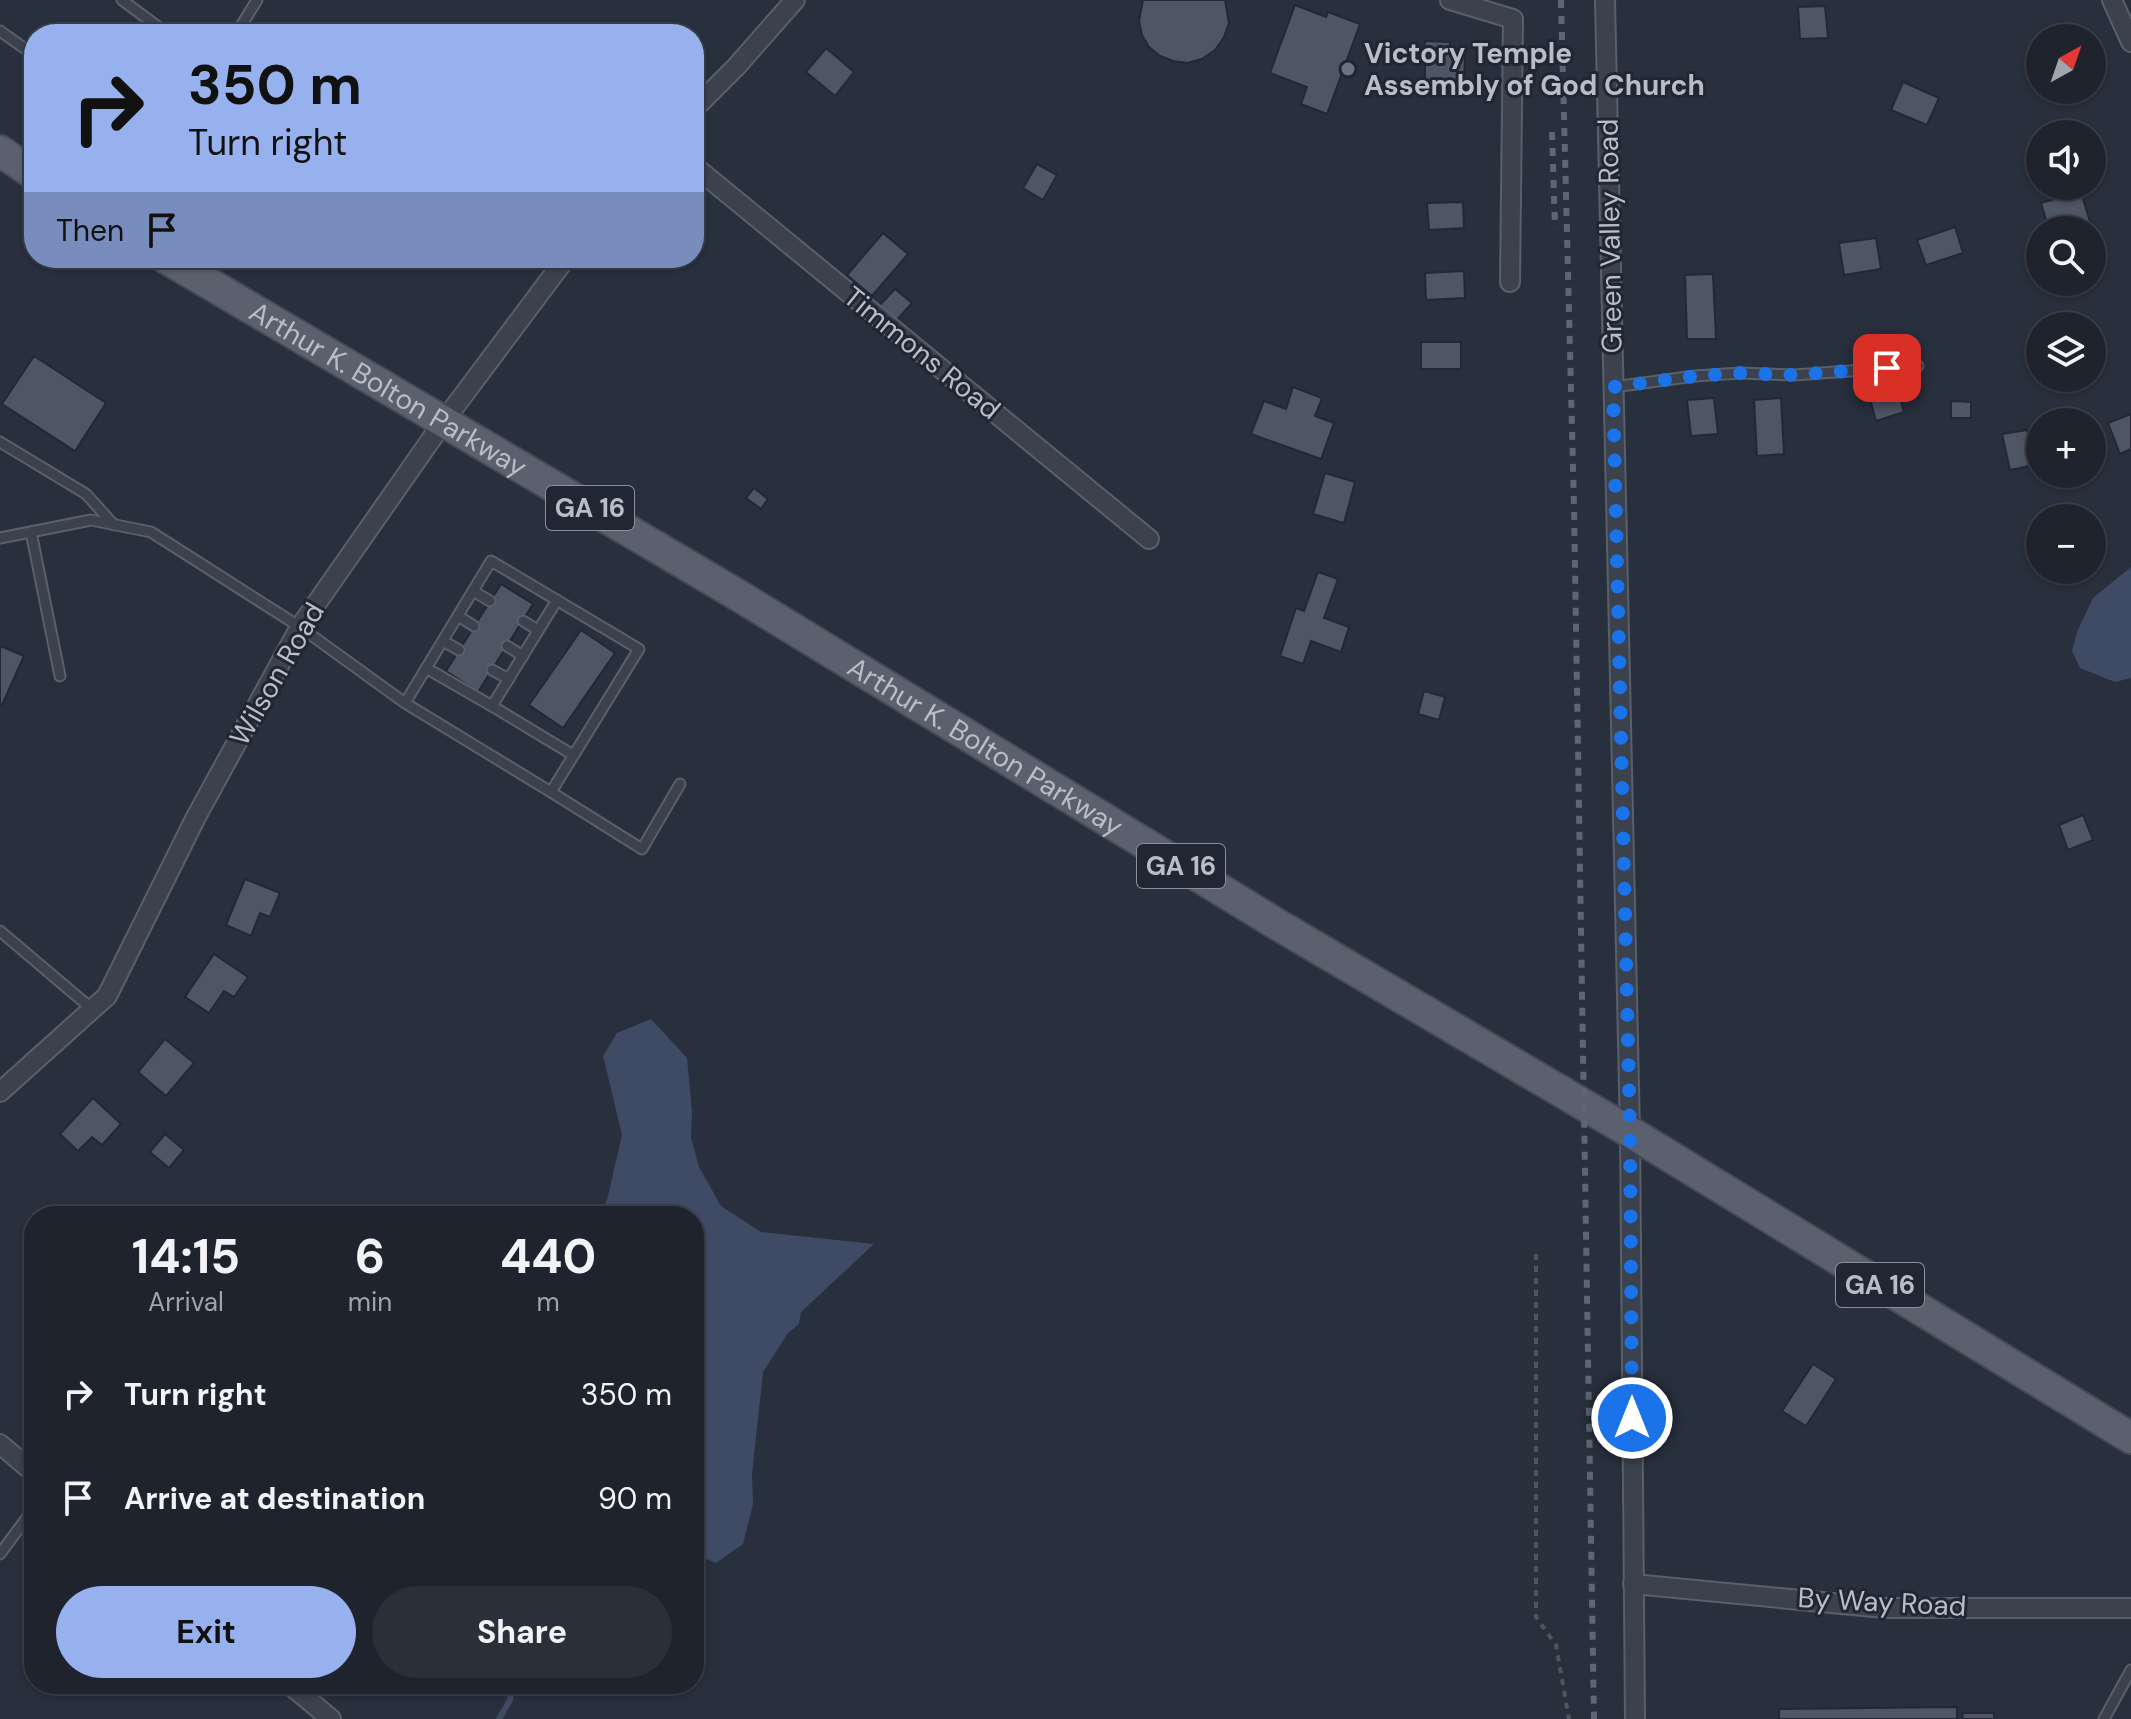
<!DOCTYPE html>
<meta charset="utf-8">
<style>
body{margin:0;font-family:"DM Sans",sans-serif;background:#2b2f3a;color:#f1f3f6;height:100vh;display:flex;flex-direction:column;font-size:30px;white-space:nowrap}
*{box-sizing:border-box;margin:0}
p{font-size:26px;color:#a1a4aa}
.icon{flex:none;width:44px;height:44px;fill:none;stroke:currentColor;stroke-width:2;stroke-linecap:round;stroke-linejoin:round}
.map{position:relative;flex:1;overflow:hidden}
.drawer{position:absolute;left:24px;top:1206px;width:680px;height:488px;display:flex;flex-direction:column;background:#1e232e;border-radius:32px;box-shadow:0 2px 6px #0004,0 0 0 2px #3c404a}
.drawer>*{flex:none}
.guide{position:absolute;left:24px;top:24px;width:680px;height:244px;border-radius:32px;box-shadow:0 2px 6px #0004,0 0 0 2px #3c404a;background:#97b1ee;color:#111;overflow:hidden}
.needle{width:52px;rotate:40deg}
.controls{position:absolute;left:2026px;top:24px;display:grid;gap:16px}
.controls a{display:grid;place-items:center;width:80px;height:80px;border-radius:50%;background:#1e232e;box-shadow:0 2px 6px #0004,0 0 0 2px #3c404a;font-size:40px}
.pin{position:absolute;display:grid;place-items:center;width:68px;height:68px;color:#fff;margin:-34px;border-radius:16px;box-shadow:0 4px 12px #0006}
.me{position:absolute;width:88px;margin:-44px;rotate:0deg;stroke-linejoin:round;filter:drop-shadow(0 0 6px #0008)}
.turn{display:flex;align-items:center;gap:28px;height:168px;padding:0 32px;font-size:36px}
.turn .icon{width:104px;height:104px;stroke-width:2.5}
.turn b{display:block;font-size:56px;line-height:68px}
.then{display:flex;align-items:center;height:76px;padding:0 32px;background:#0003;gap:16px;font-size:30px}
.eta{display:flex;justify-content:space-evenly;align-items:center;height:136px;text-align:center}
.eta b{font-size:48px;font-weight:700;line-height:56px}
.action{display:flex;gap:16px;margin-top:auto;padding:16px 32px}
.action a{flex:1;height:92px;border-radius:48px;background:#97b1ee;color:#111;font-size:32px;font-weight:700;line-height:92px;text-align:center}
.action a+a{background:#2b2f3a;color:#f1f3f6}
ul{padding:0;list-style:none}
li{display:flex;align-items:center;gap:24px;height:104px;padding:0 32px}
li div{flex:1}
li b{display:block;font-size:30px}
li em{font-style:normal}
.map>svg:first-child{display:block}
</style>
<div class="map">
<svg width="2131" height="1719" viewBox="0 0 2131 1719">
<rect width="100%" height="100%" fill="#282f3d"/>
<g fill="#3f4b64">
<polygon points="2131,567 2131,678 2115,682 2080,668 2072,651 2077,632 2093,598"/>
<polygon points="651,1019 687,1058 692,1112 691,1138 699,1167 721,1206 761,1232 874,1244 801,1312 799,1324 788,1333 763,1372 752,1474 753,1504 743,1544 716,1563 694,1554 694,1216 599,1216 607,1200 622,1135 603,1056 617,1033"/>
</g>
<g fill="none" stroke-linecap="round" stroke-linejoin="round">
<polyline stroke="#3f4b64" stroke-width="6" points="499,1719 510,1700 512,1684"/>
</g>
<g fill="#4e5666" stroke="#222835" stroke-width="2">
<polygon points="1143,0 1225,0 1229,23 1224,37 1215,50 1202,59 1187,63 1173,61 1160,56 1149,47 1142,35 1139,21"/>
<polygon points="1295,5 1326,17 1328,12 1360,24 1327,114 1301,104 1307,87 1270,73"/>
<polygon points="1825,6 1828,38 1800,39 1798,7"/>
<polygon points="1425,41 1450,42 1450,56 1465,56 1464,81 1425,80"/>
<polygon points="826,48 854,72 835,96 806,72"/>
<polygon points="1903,82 1939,98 1927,125 1891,110"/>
<polygon points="1037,164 1057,175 1043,200 1023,188"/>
<polygon points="2081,192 2090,222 2061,230 2049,230 2041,203"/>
<polygon points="1463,202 1464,228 1429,230 1427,203"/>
<polygon points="1955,227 1963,253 1926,265 1917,240"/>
<polygon points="883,233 908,254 872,296 847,275"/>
<polygon points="1876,238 1881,269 1844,275 1839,243"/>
<polygon points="1464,271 1465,298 1426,300 1425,273"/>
<polygon points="1713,274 1716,339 1687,339 1685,275"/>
<polygon points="895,289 912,303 896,321 879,306"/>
<rect x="1421" y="342" width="40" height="27"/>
<polygon points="34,356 106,403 75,451 2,404"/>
<polygon points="1896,384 1904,412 1876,421 1868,392"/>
<polygon points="1293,387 1322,398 1315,416 1334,423 1321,459 1251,434 1264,401 1286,409"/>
<polygon points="1714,398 1718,434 1691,436 1687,400"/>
<polygon points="1781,398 1784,454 1757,456 1754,400"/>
<polygon points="1951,401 1971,402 1971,418 1951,418"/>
<polygon points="2131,414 2131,449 2120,454 2108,423"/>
<polygon points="2027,430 2034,465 2010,470 2002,434"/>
<polygon points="1325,473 1355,482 1344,523 1313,514"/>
<polygon points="754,488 768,499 761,509 746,498"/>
<polygon points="1318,572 1338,579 1324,618 1349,627 1341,652 1311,641 1303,664 1280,656 1296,608 1304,611"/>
<polygon points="501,584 533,604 478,692 446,671"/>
<polygon points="581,630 615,653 563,728 529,705"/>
<polygon points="0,646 24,656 2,705 0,704"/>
<polygon points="1424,691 1445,697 1439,720 1418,714"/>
<polygon points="2083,815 2093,840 2068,850 2059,825"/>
<polygon points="245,879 280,893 270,917 260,913 251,936 226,925"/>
<polygon points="214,954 248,977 234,997 224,991 209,1013 185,997"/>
<polygon points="165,1039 194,1063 166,1096 138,1072"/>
<polygon points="93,1098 121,1124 102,1145 92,1137 78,1151 60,1134"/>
<polygon points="165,1134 184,1150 169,1168 150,1152"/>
<polygon points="1813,1364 1836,1379 1806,1426 1782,1411"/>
<polygon points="1957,1707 1957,1719 1779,1719 1779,1709"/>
<polygon points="1962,1713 1994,1713 1994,1719 1963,1719"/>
</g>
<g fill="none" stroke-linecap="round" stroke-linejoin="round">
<g stroke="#595f6b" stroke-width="13">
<g id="lane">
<polyline points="122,0 157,26"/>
<polyline points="0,31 34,55"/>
<polyline points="236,34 257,0"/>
<polyline points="1613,387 1695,376 1740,373 1794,375 1918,366"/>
<polyline points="0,442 86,494 114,525"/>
<polyline points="31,532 60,676"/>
<polyline points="0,538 91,520 151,532 300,627 405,703 551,792 639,649 491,561 405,703"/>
<polyline points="473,591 490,601"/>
<polyline points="557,600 492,706 573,755"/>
<polyline points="458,616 474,626"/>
<polyline points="523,621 538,630"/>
<polyline points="443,641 459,650"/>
<polyline points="507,646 523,656"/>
<polyline points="426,668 492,706"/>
<polyline points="492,670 509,679"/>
<polyline points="551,792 642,849 680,784"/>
<polyline points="0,931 92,1009"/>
<polyline points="0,1554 34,1508"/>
<polyline points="2104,1719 2131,1670"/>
</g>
</g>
<g stroke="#595f6b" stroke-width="22">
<g id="street">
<polyline points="1450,0 1513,19 1510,282"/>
<polyline points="1605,0 1630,1132 1635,1719"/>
<polyline points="2112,0 2131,42"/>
<polyline points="694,109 736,67 795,0"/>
<polyline points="694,166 1149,539"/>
<polyline points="0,1092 107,996 196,817 300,627 444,421 566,258"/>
<polyline points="0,1444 34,1473"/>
<polyline points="1633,1584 1884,1608 2131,1608"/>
<polyline points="289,1684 331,1719"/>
</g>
</g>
<g stroke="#454a57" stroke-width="34">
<g id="primary">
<polyline points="0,151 34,174"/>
<path id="s1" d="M166,258L736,594L1280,926L1630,1132L2131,1438"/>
</g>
</g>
<polyline stroke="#49595d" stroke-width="4" stroke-dasharray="6 6" stroke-linecap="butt" points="1536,1254 1536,1617 1556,1645 1569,1719"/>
<use href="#lane" stroke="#3b414d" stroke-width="9"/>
<use href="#street" stroke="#3b414d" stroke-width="18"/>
<use href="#primary" stroke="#5a606d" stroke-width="30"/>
<g stroke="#5e6574" stroke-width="6" stroke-dasharray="8 8" stroke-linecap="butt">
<polyline points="1561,0 1574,506 1594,1719"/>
<polyline points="1552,132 1555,228"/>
</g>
</g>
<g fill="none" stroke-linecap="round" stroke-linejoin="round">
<polyline stroke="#1a73e8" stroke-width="14" stroke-dasharray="0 25.2" points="1632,1418 1630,1132 1613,387 1695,376 1740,373 1794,375 1887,368"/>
</g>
<circle fill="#6b7280" stroke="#202633" stroke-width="3" cx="1348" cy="69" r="8"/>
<g text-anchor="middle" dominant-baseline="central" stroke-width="6" stroke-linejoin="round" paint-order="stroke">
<g fill="#202633" stroke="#8a909b" stroke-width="2">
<rect x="546" y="486" width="88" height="44" rx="6"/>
<rect x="1137" y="844" width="88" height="44" rx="6"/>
<rect x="1836" y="1263" width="88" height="44" rx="6"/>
</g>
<g font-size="26" font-weight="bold" fill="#b8bdc8">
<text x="590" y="508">GA 16</text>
<text x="1181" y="866">GA 16</text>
<text x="1880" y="1285">GA 16</text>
</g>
<g font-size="28" font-weight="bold" fill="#b8bdc8" stroke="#202633" text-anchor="start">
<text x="1364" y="53">Victory Temple<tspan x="1364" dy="32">Assembly of God Church</tspan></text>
</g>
<g font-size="28" fill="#b8bdc8" stroke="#202633">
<text transform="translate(1610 236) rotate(-91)">Green Valley Road</text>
<text transform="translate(922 353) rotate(39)">Timmons Road</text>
<text stroke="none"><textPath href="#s1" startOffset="258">Arthur K. Bolton Parkway</textPath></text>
<text transform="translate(277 674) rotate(-60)">Wilson Road</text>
<text stroke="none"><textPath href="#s1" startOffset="954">Arthur K. Bolton Parkway</textPath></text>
<text transform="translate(1882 1602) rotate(3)">By Way Road</text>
</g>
</g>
</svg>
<div class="controls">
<a><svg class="needle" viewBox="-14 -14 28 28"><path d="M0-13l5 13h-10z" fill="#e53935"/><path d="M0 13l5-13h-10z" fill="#a1a4aa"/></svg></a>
<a><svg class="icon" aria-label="sound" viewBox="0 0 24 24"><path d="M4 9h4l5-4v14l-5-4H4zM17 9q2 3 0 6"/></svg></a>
<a><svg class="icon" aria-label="search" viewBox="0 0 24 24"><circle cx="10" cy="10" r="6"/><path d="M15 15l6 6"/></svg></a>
<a><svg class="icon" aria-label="layers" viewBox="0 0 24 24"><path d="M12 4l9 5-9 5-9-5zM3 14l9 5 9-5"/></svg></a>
<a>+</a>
<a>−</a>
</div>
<div class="pin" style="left:1887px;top:368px;background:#d93025"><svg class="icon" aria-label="arrive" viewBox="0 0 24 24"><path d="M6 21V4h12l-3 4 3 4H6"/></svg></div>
<svg class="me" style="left:1632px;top:1418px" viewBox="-20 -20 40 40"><circle r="17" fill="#1a73e8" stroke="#fff" stroke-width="3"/><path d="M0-11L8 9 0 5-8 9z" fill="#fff"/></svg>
<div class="guide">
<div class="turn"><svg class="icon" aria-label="right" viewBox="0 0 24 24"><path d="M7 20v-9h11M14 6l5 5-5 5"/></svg><div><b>350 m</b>Turn right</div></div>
<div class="then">Then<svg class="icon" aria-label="arrive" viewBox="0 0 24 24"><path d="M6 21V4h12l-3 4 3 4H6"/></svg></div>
</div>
<section class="drawer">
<div class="eta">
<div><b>14:15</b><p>Arrival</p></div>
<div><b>6</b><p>min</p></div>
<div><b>440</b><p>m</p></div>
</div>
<ul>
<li><svg class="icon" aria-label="right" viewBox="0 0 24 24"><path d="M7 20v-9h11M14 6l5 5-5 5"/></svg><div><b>Turn right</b></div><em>350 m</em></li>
<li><svg class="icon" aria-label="arrive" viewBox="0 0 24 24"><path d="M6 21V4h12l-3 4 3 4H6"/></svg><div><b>Arrive at destination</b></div><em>90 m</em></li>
</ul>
<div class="action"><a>Exit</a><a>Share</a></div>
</section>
</div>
